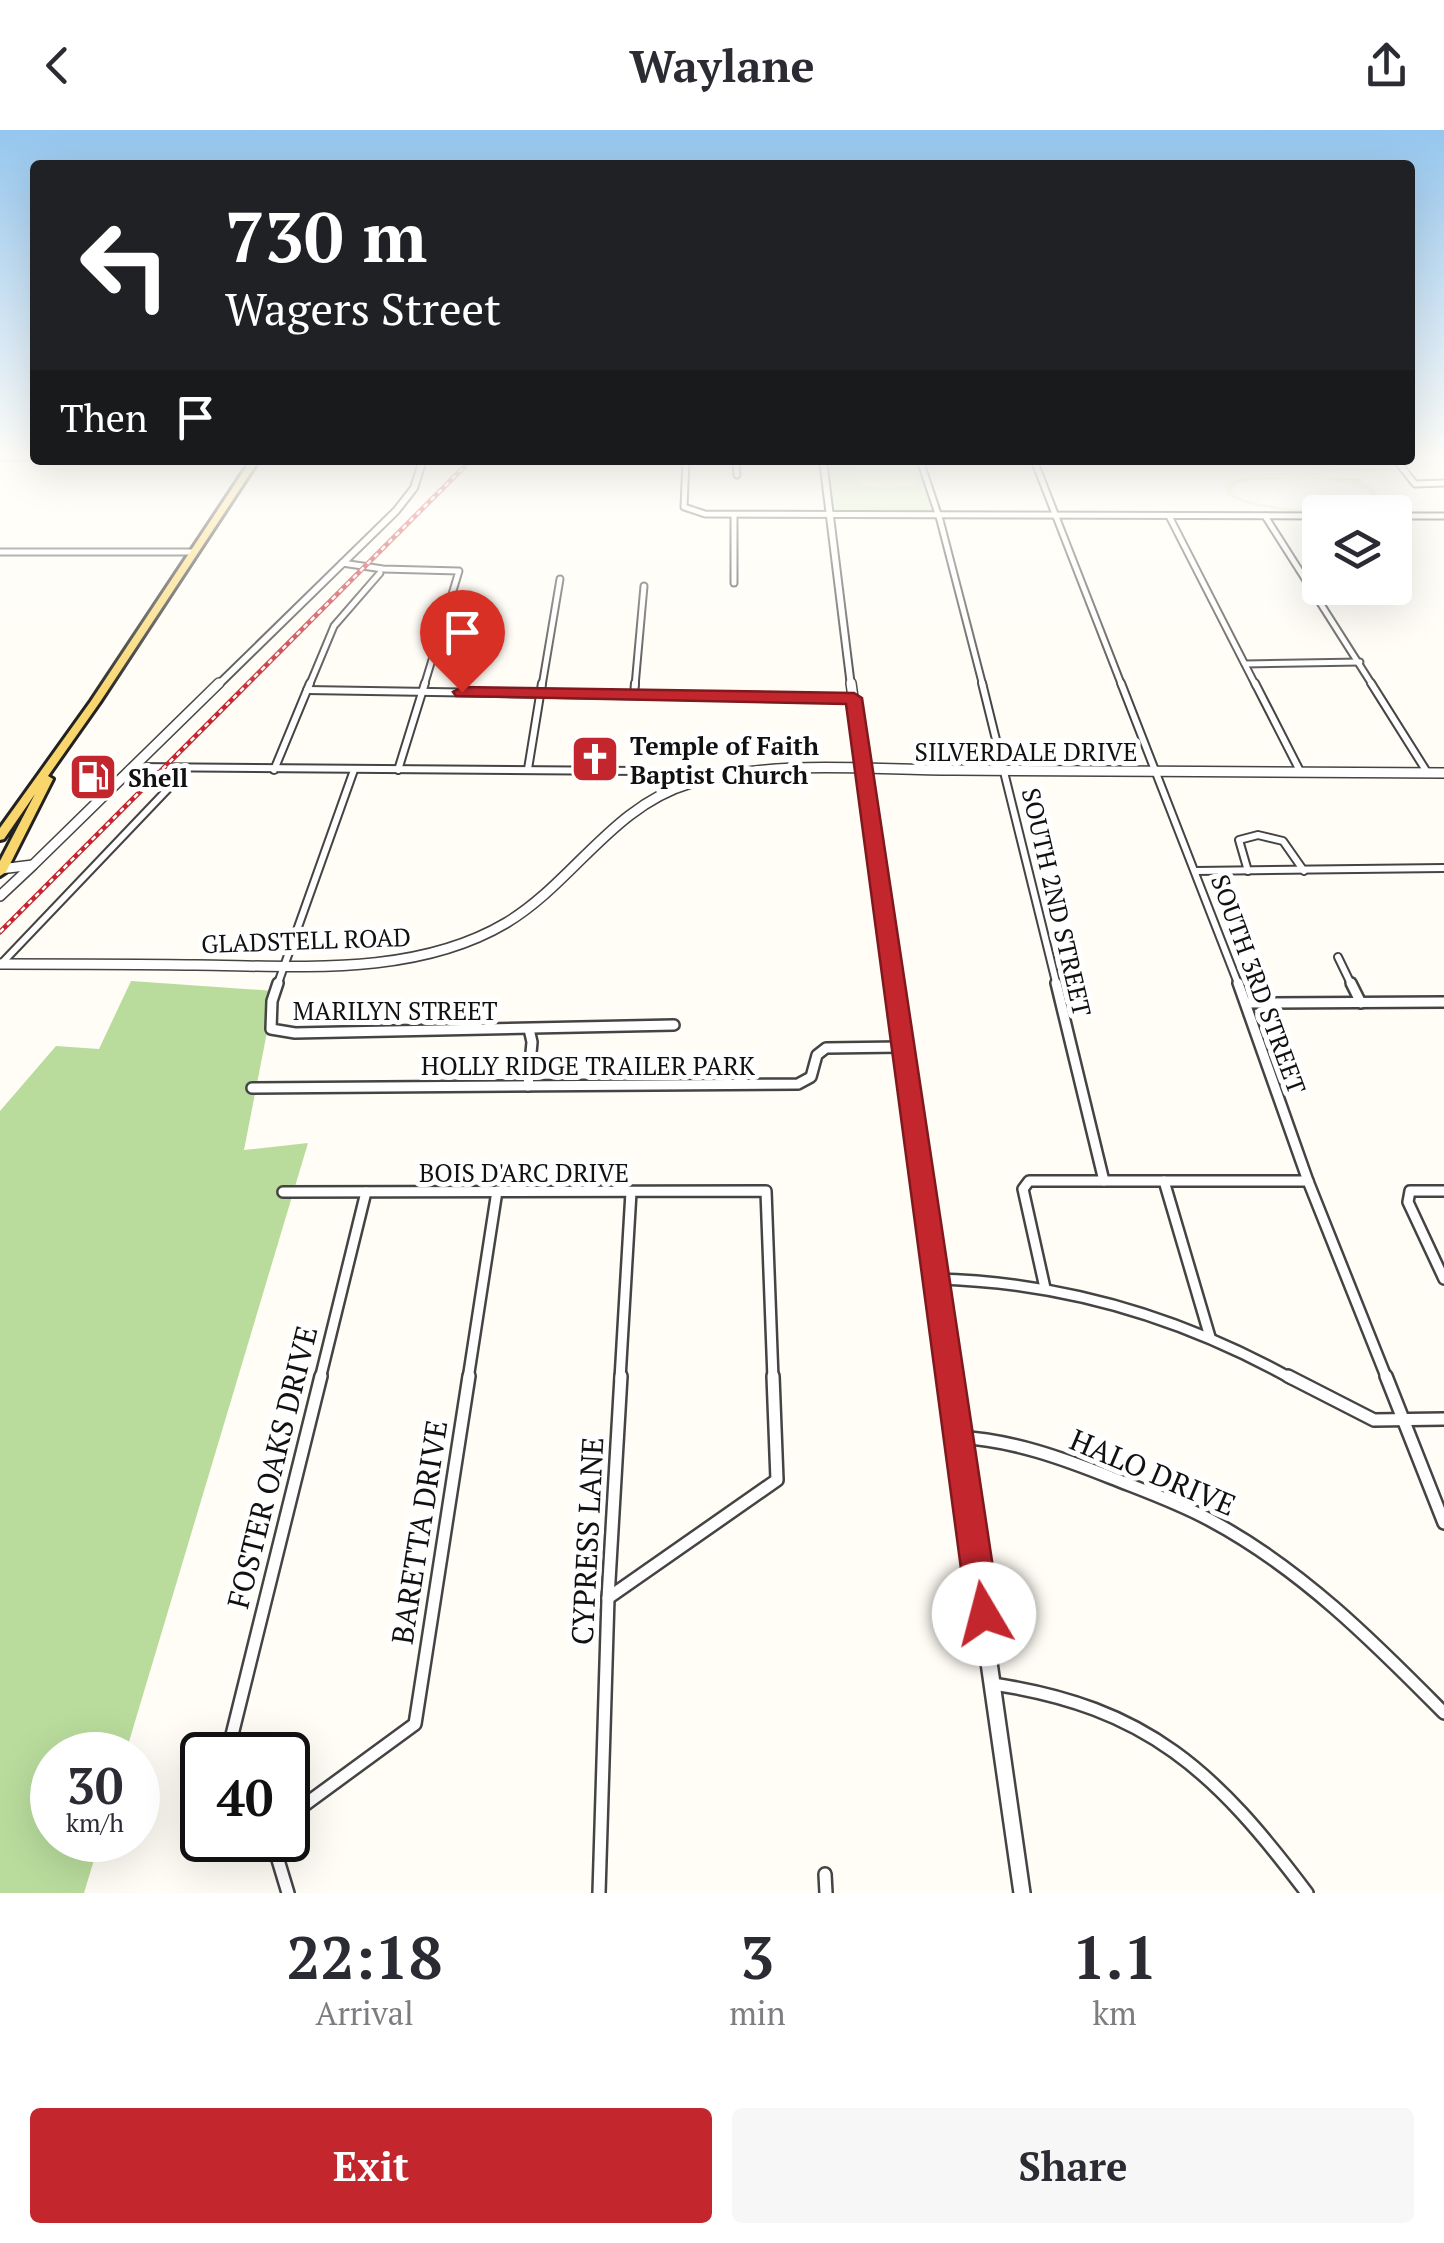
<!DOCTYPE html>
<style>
body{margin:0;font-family:"PT Serif",serif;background:#f7f7f7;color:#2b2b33;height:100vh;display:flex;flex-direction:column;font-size:38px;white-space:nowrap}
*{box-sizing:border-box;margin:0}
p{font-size:32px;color:#7c7c81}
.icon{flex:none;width:55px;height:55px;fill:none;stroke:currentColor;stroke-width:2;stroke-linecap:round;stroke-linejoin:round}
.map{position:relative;height:1763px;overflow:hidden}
.sheet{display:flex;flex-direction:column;background:#fff;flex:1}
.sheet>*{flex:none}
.hud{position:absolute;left:30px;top:30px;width:1385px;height:305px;border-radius:10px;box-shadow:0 10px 40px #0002;background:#202124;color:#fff;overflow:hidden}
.fabs{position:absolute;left:1302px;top:365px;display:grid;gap:20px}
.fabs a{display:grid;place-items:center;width:110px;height:110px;border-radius:10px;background:#fff;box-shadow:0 10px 40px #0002;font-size:50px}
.speed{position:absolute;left:30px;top:1602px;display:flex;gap:20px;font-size:50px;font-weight:700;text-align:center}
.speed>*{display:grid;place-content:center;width:130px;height:130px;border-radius:50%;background:#fff;box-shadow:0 10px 40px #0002;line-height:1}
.speed small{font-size:25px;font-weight:400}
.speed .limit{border:5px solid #111;border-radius:15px;background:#fff;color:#111}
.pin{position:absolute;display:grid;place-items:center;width:85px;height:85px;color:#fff;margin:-102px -42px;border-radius:50% 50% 50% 0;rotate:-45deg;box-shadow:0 0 10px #0007}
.pin .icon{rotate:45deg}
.me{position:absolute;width:110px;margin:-55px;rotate:352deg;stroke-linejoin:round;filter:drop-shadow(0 0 8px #0008)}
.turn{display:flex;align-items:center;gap:35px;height:210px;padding:0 30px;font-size:45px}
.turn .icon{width:130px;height:130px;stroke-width:2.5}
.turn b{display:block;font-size:70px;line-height:85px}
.then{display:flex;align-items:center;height:95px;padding:0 30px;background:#0003;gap:20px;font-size:38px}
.eta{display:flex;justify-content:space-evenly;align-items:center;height:170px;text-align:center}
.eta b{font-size:60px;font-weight:800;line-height:70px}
.button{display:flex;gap:20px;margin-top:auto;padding:20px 30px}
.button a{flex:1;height:115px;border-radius:10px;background:#c4262e;color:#fff;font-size:40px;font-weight:800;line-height:115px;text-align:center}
.button a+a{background:#f7f7f7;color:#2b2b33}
header{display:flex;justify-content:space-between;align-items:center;height:130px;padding:0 30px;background:#fff;font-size:45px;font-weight:800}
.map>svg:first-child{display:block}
</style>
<header><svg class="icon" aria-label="back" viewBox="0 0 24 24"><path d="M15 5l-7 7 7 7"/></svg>Waylane<svg class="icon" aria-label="share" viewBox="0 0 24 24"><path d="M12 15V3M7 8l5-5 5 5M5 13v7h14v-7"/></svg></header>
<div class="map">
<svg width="1444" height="1763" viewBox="0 0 1444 1763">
<rect width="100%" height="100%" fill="#fffdf5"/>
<polygon fill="#d5ebbd" points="827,330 917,330 932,383 835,383"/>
<polygon fill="#b9dc9c" points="131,851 275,861 244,1020 308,1013 125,1625 52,1625 52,1710 100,1710 84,1763 0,1763 0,981 56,916 99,919"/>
<g fill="#e6f2cf" fill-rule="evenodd">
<polygon points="855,330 905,330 911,335 916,354 889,358 859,355"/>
<path d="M1246,347L1357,348L1377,362L1381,372C1362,391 1246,383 1226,363L1227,353ZM1248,350C1276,350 1364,341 1375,370C1356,386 1251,380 1232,363L1233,355Z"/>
</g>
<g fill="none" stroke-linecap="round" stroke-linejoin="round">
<g stroke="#444" stroke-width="9">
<g id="minor-far3">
<polyline points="0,327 35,327"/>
<polyline points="686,330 684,377 705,384 1320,386"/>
<polyline points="736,330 737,345"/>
<polyline points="920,330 940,390 983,556"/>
<polyline points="1034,330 1122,556"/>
<polyline points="1396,330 1415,354 1444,353"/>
<polyline points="734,385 734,453"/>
<polyline points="1169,386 1256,556"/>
<polyline points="1265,386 1373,556"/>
<polyline points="1395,386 1444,386"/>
<polyline points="0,422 193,422"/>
<polyline points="342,433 383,439 459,441 424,556"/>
<polyline points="1395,451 1398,454"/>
<polyline points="1245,534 1360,532"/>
<polyline points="309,556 334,496 380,443"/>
<polyline points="542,556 560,449"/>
<polyline points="635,556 644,456"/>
</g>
</g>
<g stroke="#444" stroke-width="10">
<g id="minor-far2">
<polyline points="982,553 1057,856"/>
<polyline points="1121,553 1239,856"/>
<polyline points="1255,553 1301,643"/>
<polyline points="1371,553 1427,642"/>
<polyline points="307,560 854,569"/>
<polyline points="634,565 635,553"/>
<polyline points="134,637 641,641 666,648 678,657"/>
<polyline points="528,639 542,553"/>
<polyline points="274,640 310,553"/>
<polyline points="398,640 425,553"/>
<polyline points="1196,741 1444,738"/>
<polyline points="1248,741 1239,710 1258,705 1283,711 1304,741"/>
<polyline points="1338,827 1352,856"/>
<polyline points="0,835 186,640"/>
<polyline points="277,856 354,640"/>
</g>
</g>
<g stroke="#444" stroke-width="14">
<g id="minor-far1">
<polyline points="278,853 272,871 271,899 295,903 674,895"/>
<polyline points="1056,853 1104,1051"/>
<polyline points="1238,853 1308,1051 1387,1249"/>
<polyline points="1351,853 1361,873"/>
<polyline points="1246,873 1444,872"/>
<polyline points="528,956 532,912 529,899"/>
<polyline points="252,958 798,954 811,947 817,925 826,918 901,917"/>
<polyline points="1164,1051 1210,1207"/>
<polyline points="1444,1061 1410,1061 1408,1072 1444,1149"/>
<polyline points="283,1062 766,1061 773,1249"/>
<path d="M936,1149C1064,1152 1181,1187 1292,1249"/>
<polyline points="1045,1158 1023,1059 1029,1051 1308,1051"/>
<polyline points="320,1249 366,1062"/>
<polyline points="468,1249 497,1061"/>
<polyline points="620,1249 631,1062"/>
</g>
</g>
<g stroke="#444" stroke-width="16">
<g id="minor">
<polyline points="1288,1246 1374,1290 1444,1289"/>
<polyline points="1386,1246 1444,1393"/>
<path d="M958,1307C1012,1310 1062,1328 1112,1348C1145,1361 1179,1373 1210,1390C1300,1438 1373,1511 1444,1583"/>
<polyline points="608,1468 777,1350 773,1246"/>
<path d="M993,1554C1148,1577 1216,1642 1307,1763"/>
<polyline points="227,1625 321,1246"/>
<polyline points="288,1687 415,1594 469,1246"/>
<polyline points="215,1710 218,1715 234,1720 252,1710"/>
<polyline points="272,1710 288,1763"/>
<polyline points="825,1744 826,1763"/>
<polyline points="599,1763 608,1468 621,1246"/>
</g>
</g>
<g stroke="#444" stroke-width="10">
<g id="tertiary-far3">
<polyline points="823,330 851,556"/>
<polyline points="217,556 396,381 414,358 423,330"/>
</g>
</g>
<g stroke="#444" stroke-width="12">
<g id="tertiary-far2">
<polyline points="851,553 893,856"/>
<polyline points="0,739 33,735 219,553"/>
<polyline points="0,766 32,736"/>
<path d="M0,834C65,834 131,834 196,835C298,836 415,847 506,793C573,753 612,676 691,653C774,629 868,640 954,640C1117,641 1281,642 1444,643"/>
</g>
</g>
<g stroke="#444" stroke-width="16">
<polyline id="tertiary-far1" points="892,853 949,1249"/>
</g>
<g stroke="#444" stroke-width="20">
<polyline id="tertiary" points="948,1246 1022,1763"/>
</g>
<g stroke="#222" stroke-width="6">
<polygon id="primary" points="251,330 259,330 100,572 48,646 53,649 6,742 0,746 0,731 35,664 4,709 0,710 0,698 91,571"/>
</g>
<use href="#minor-far3" stroke="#fff" stroke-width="5"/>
<use href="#minor-far2" stroke="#fff" stroke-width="6"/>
<use href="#minor-far1" stroke="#fff" stroke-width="9"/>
<use href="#minor" stroke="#fff" stroke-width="11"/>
<use href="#tertiary-far3" stroke="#fff" stroke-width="6"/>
<use href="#tertiary-far2" stroke="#fff" stroke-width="9"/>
<use href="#tertiary-far1" stroke="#fff" stroke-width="11"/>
<use href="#tertiary" stroke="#fff" stroke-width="15"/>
<use href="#primary" fill="#f9d66b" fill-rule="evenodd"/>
<g stroke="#c4262e" stroke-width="5">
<polyline id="rail" points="0,802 471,330"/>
</g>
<use href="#rail" stroke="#fff" stroke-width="2.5" stroke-dasharray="5" stroke-linecap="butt"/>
</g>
<polygon fill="#4d4742" points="107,640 109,644 99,654 77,649 75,646"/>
<polygon fill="#3f3936" points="107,640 109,644 99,654 97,650"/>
<polygon fill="#5a524d" stroke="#3f3936" stroke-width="2.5" points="85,636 107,640 97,650 75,646"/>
<linearGradient id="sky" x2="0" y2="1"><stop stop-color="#95c6ee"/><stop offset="0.57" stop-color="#fffefa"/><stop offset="1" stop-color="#fffefa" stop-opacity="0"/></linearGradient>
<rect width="1444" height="573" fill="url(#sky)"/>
<polygon fill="#c4262e" stroke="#7f191e" stroke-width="2.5" points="462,557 854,563 862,568 1000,1484 995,1495 984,1500 972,1495 967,1484 846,574 456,566 453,562"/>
<defs>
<g id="church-square" transform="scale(2.5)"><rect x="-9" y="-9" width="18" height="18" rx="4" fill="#c4262e" stroke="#fff"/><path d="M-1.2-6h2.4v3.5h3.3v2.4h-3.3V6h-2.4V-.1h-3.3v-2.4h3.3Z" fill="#fff"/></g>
<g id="fuel-square" transform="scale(2.5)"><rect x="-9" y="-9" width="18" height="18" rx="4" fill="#c4262e" stroke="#fff"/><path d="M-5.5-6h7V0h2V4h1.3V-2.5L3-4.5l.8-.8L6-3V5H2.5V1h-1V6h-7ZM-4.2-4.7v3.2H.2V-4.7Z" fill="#fff"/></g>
</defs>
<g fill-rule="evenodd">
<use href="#church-square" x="595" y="629"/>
<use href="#fuel-square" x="93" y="647"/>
</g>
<g text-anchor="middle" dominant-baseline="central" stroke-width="10" stroke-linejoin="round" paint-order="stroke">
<g font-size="25" font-weight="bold" fill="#111" stroke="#fff" text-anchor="start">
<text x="630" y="615">Temple of Faith<tspan x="630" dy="29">Baptist Church</tspan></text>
<text x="128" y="647">Shell</text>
</g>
<g font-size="25" fill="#111" stroke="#fff">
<text x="1026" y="621">SILVERDALE DRIVE</text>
<text transform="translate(1057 772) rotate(77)">SOUTH 2ND STREET</text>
<text transform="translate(306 810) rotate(-2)">GLADSTELL ROAD</text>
<text transform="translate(1259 854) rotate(70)">SOUTH 3RD STREET</text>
<text x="395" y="880">MARILYN STREET</text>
<text x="588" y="935">HOLLY RIDGE TRAILER PARK</text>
<text x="524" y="1042">BOIS D'ARC DRIVE</text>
</g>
<g font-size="30" fill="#111" stroke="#fff">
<text transform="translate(272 1337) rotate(-76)">FOSTER OAKS DRIVE</text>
<text transform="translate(1153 1342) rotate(23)">HALO DRIVE</text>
<text transform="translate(419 1402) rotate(-81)">BARETTA DRIVE</text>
<text transform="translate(587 1411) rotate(-87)">CYPRESS LANE</text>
</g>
</g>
</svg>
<div class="fabs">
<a><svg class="icon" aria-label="layers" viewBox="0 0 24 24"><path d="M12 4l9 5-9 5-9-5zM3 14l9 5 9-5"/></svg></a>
</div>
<div class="speed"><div>30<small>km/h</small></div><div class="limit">40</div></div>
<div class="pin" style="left:462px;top:562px;background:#d93025"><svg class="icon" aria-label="arrive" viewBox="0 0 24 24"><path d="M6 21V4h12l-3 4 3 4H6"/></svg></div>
<svg class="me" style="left:984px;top:1484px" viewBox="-20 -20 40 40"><circle r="19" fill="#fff"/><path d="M0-13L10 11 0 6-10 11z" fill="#c4262e"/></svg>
<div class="hud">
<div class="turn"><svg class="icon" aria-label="left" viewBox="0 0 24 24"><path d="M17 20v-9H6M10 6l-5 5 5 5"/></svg><div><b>730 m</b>Wagers Street</div></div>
<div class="then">Then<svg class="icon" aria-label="arrive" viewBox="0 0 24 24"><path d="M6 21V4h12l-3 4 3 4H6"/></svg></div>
</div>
</div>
<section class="sheet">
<div class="eta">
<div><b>22:18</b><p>Arrival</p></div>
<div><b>3</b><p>min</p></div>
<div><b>1.1</b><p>km</p></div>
</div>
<div class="button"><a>Exit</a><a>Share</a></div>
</section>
